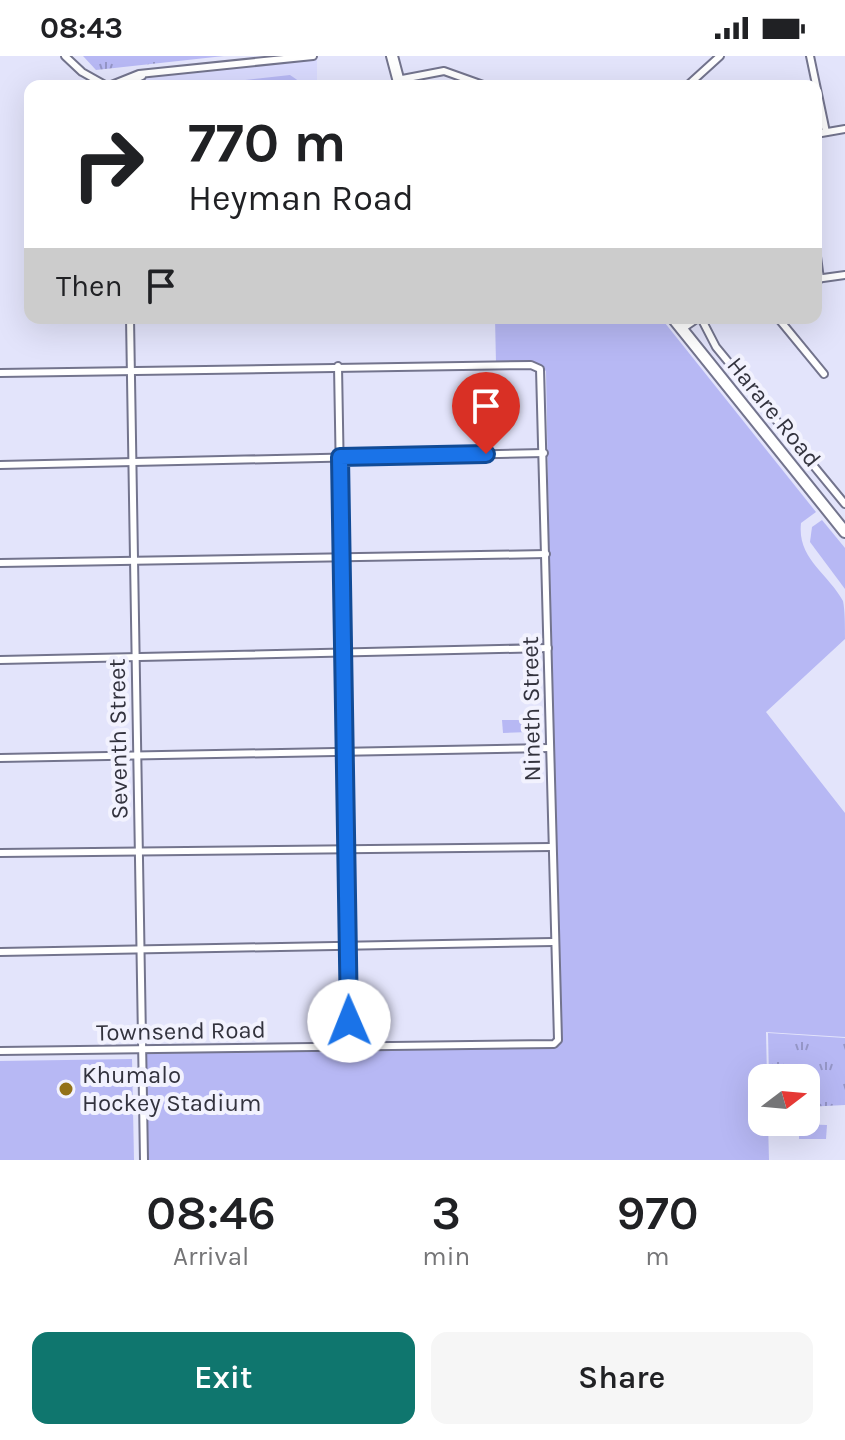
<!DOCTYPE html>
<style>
body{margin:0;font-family:Karla,sans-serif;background:#f6f6f6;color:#202124;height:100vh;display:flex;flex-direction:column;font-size:30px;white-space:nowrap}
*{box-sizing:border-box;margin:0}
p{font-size:26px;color:#757577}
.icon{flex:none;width:44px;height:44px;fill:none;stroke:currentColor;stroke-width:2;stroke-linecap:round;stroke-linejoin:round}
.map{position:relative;height:1104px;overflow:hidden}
.side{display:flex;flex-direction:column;background:#fff;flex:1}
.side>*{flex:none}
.banner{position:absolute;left:24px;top:24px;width:798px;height:244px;border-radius:16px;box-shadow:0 8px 32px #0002;background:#fff;color:#202124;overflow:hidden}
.needle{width:52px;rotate:74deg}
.buttons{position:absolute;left:748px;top:1008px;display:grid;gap:16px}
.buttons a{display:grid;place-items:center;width:72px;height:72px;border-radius:16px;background:#fff;box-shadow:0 8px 32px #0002;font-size:40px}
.pin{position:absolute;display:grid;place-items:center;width:68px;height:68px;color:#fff;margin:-82px -34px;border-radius:50% 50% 50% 0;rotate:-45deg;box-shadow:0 0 8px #0007}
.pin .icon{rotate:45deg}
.me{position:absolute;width:88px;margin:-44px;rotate:359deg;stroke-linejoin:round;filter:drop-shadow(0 0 6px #0008)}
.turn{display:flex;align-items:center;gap:28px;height:168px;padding:0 32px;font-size:36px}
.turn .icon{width:104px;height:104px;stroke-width:2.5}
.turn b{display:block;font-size:56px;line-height:68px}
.then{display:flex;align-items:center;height:76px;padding:0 32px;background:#0003;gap:16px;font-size:30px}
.eta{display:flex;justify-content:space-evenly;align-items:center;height:136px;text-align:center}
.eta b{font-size:48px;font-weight:600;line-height:56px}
.primary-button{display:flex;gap:16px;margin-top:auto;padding:16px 32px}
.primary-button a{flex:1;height:92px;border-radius:16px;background:#0f766e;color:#fff;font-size:32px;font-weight:600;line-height:92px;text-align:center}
.primary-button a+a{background:#f6f6f6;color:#202124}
.status{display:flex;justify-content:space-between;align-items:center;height:56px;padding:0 40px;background:#fff;direction:ltr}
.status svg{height:22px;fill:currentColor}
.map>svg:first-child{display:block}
</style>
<div class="status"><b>08:43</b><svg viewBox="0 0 49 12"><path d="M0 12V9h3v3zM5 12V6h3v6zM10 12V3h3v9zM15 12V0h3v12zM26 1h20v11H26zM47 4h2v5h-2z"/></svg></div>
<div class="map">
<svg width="845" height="1104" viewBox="0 0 845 1104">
<defs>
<pattern id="park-tufts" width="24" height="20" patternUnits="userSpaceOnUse" patternTransform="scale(2)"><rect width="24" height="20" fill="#b7b8f4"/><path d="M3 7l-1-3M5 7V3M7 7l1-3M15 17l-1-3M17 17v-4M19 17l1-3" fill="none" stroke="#9596c7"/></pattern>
</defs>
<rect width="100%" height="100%" fill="#e3e4fb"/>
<polygon fill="#d9dafe" points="317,3 317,30 124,30 147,21"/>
<g fill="#b7b8f4">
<polygon points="290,19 306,30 234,30 237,25"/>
<path d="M495,262H661L816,456L801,467C797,503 828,517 843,545C845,554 845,572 845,583L766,656L845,757V981L766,976L767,1022H762V1066H768L769,1104H144L142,994L558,989L546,315L536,307H496Z"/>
<polygon points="822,464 845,492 845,533 810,486 812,471"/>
<polygon points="502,664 529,664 529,676 503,677"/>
<polygon points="132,1003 134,1104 0,1104 0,1005"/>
<polygon points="799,1068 827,1069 826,1083 799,1083"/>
</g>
<g fill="url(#park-tufts)">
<polygon points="83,0 224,0 96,14"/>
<polygon points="768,977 845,982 845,1049 806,1051 806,1022 769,1022"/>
</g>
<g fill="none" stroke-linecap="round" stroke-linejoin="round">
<g stroke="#73748d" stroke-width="10">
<g id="minor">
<polyline points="65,0 82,16 107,30"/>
<polyline points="810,0 826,76"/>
<polyline points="397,24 444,15 486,30"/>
<polyline points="109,30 139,18 313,0"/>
<polyline points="120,30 142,20"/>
<polyline points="687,30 720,0"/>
<polyline points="816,78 845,73"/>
<polyline points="816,193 820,223"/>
<polyline points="816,223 845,219"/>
<polyline points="130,262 144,1104"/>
<polyline points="701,262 716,291 845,448"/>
<polyline points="778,262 824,318"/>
<polyline points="682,273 698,262"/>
<polyline points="338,310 350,990"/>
<polyline points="0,317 531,309 540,313 558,984 554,988 0,995"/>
<polyline points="0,409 544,397"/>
<polyline points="0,507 546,498"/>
<polyline points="0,604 548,592"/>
<polyline points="0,702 550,692"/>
<polyline points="0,797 551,791"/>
<polyline points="0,896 553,886"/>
</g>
</g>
<g stroke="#73748d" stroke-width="14">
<g id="trunk">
<polyline points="392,0 400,30"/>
<polyline points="673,262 845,476"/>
</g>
</g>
<use href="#minor" stroke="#fff" stroke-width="6"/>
<use href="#trunk" stroke="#fff" stroke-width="10"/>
</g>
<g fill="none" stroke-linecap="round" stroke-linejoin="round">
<g stroke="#114b97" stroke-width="20">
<polyline id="route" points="349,965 340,401 486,398"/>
</g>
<use href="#route" stroke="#1a73e8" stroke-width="14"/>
</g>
<circle fill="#937118" stroke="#f2f2fe" stroke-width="3" cx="66" cy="1033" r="8"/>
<g text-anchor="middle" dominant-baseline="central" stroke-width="8" stroke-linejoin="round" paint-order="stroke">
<g font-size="24" fill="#33333e" stroke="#f2f2fe">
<text transform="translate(774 356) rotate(51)">Harare Road</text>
<text transform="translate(531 653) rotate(-91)">Nineth Street</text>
<text transform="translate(118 683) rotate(-91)">Seventh Street</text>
<text transform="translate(181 975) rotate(-1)">Townsend Road</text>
</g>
<g font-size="24" fill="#33333e" stroke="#f2f2fe" text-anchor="start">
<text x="82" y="1019">Khumalo<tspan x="82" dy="28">Hockey Stadium</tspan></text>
</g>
</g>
</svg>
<div class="buttons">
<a><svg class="needle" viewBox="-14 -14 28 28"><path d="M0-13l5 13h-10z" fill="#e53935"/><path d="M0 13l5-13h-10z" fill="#757577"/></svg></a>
</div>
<div class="pin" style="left:486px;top:398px;background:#d93025"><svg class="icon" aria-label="arrive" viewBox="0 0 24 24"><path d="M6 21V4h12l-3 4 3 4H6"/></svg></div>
<svg class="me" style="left:349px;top:965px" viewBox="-20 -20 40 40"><circle r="19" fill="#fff"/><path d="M0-13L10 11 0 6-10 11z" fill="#1a73e8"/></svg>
<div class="banner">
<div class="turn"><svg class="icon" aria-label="right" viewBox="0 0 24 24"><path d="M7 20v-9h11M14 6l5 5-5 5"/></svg><div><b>770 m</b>Heyman Road</div></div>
<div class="then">Then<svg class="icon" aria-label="arrive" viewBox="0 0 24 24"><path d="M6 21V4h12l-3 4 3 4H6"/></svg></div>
</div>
</div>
<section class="side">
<div class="eta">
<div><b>08:46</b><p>Arrival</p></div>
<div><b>3</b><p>min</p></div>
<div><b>970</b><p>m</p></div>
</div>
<div class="primary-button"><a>Exit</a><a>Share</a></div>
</section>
